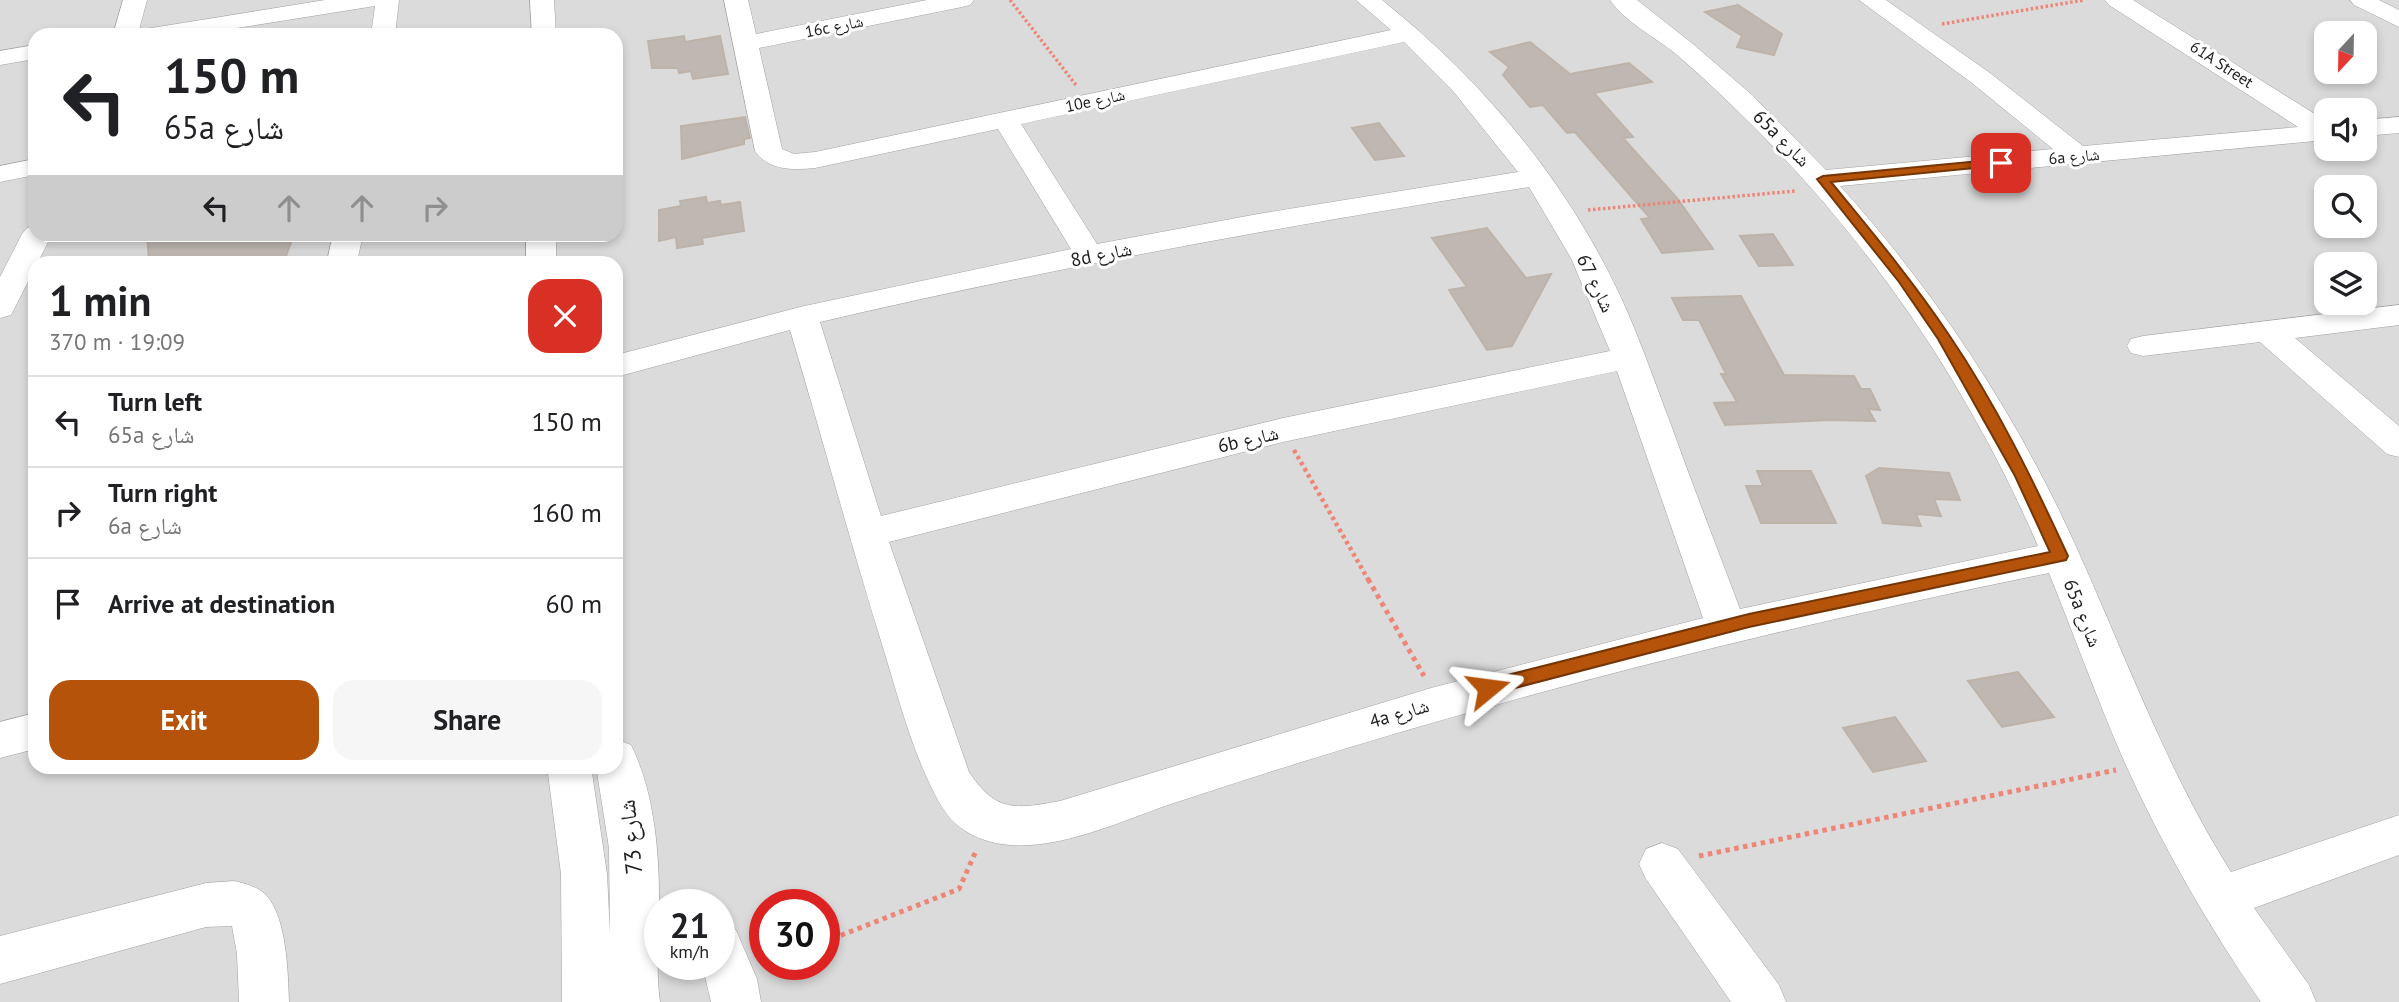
<!DOCTYPE html>
<meta charset="utf-8">
<style>
body{margin:0;font-family:"PT Sans","Noto Naskh Arabic",sans-serif;background:#f6f6f6;color:#202124;height:100vh;display:flex;flex-direction:column;font-size:26px;white-space:nowrap}
*{box-sizing:border-box;margin:0}
p{font-size:23px;color:#757577}
.icon{flex:none;width:38px;height:38px;fill:none;stroke:currentColor;stroke-width:2;stroke-linecap:round;stroke-linejoin:round}
.map{position:relative;flex:1;overflow:hidden}
.details{position:absolute;left:28px;top:256px;width:595px;height:518px;display:flex;flex-direction:column;background:#fff;border-radius:21px;box-shadow:0 4px 10px #0003}
.details>*{flex:none}
.banner{position:absolute;left:28px;top:28px;width:595px;height:214px;border-radius:21px;box-shadow:0 4px 10px #0003;background:#fff;color:#202124;overflow:hidden}
.needle{width:46px;rotate:202deg}
.controls{position:absolute;left:2314px;top:21px;display:grid;gap:14px}
.controls a{display:grid;place-items:center;width:63px;height:63px;border-radius:14px;background:#fff;box-shadow:0 4px 10px #0003;font-size:35px}
.speed{position:absolute;left:644px;top:889px;display:flex;gap:14px;font-size:35px;font-weight:700;text-align:center}
.speed>*{display:grid;place-content:center;width:91px;height:91px;border-radius:50%;background:#fff;box-shadow:0 4px 10px #0003;line-height:1}
.speed small{font-size:18px;font-weight:400}
.speed .limit{border:10px solid #d22;background:#fff;color:#111}
.pin{position:absolute;display:grid;place-items:center;width:60px;height:60px;color:#fff;margin:-30px;border-radius:14px;box-shadow:0 4px 10px #0006}
.me{position:absolute;width:77px;margin:-38px;rotate:74deg;stroke-linejoin:round;filter:drop-shadow(0 0 5px #0008)}
.turn{display:flex;align-items:center;gap:24px;height:147px;padding:0 21px;font-size:32px}
.turn .icon{width:91px;height:91px;stroke-width:2.5}
.turn b{display:block;font-size:49px;line-height:60px}
.lanes{display:flex;align-items:center;height:66px;padding:0 21px;background:#0003;justify-content:center;gap:35px;direction:ltr}
.lanes .off{opacity:.35}
.round{display:grid;place-items:center;flex:none;width:74px;height:74px;border-radius:21px;background:#f6f6f6}
.head{display:flex;align-items:center;justify-content:space-between;height:119px;padding:0 21px}
h1{font-size:42px;font-weight:600;line-height:52px}
.button{display:flex;gap:14px;margin-top:auto;padding:14px 21px}
.button a{flex:1;height:80px;border-radius:21px;background:#b45309;color:#fff;font-size:28px;font-weight:600;line-height:80px;text-align:center}
.button a+a{background:#f6f6f6;color:#202124}
ul{padding:0;list-style:none}
li{display:flex;align-items:center;gap:21px;height:91px;padding:0 21px;border-top:2px solid #e0e0e0}
li div{flex:1}
li b{display:block;font-size:26px}
li em{font-style:normal}
.map>svg:first-child{display:block}
</style>
<div class="map">
<svg width="2399" height="1002" viewBox="0 0 2399 1002">
<rect width="100%" height="100%" fill="#eeebe5"/>
<path fill="#dcdbdb" fill-rule="evenodd" d="M0,0H2399V1002H0ZM2326,33H2364V72H2326ZM35,35H616V234H35ZM2326,110H2364V149H2326ZM2326,187H2364V226H2326ZM35,262H616V766H35ZM2326,264H2364V303H2326ZM660,905H719V964H660ZM765,905H824V964H765Z"/>
<g fill="#beb7b2" stroke="#beb3a9" stroke-width="2">
<polygon points="1738,5 1782,34 1774,55 1737,47 1742,36 1705,12"/>
<polygon points="684,36 685,42 720,36 728,74 693,79 691,71 679,73 678,68 652,68 648,41"/>
<polygon points="1530,42 1570,74 1629,63 1652,82 1594,93 1633,137 1623,138 1677,198 1713,249 1662,253 1641,219 1650,218 1575,132 1567,133 1543,105 1530,107 1503,75 1509,67 1490,52"/>
<polygon points="745,117 750,138 744,139 744,144 682,159 681,126"/>
<polygon points="1379,123 1404,156 1375,160 1352,128"/>
<polygon points="706,197 707,203 720,201 721,205 740,202 744,231 702,238 703,244 677,248 676,237 659,241 659,210 681,206 680,201"/>
<polygon points="1487,228 1526,278 1551,274 1512,346 1487,350 1449,290 1467,287 1432,238"/>
<polygon points="147,234 294,234 284,262 149,262"/>
<polygon points="1773,234 1793,265 1759,266 1740,236"/>
<polygon points="1741,296 1784,375 1854,376 1861,389 1870,389 1880,410 1868,409 1875,421 1829,420 1725,425 1714,403 1737,402 1721,374 1726,374 1699,320 1683,320 1672,298"/>
<polygon points="1879,468 1949,473 1960,500 1934,499 1941,516 1916,514 1921,526 1883,523 1866,476"/>
<polygon points="1757,471 1811,471 1836,523 1761,523 1746,486 1763,486"/>
<polygon points="2018,672 2054,717 2002,727 1968,681"/>
<polygon points="1895,717 1926,761 1873,772 1843,728"/>
</g>
<g fill="none" stroke-linecap="round" stroke-linejoin="round">
<g stroke="#a2a2a2" stroke-width="1">
<g id="minor">
<polygon points="123,0 147,0 139,30 325,0 399,0 395,35 371,35 375,6 193,35 113,35"/>
<polygon points="530,0 554,0 556,35 532,35"/>
<path d="M724,0H748L756,34L927,0H974L970,5L962,7L759,48L782,149L794,154L815,152L1391,30L1356,0H1382C1476,75 1557,169 1611,277C1635,324 1652,375 1671,425C1693,486 1717,548 1740,609L2038,546C1971,391 1876,250 1757,130C1731,104 1704,78 1676,54C1655,37 1625,22 1610,0H1637L1693,44L1752,95L1826,170L2053,149L1972,83L1859,0H1886L1990,73L2083,146L2298,127L2109,5L2105,0H2133L2326,121V140L1840,186C1927,282 2002,393 2059,510C2117,631 2159,758 2231,872L2399,815V855L2254,908L2309,985L2316,1002H2261C2208,926 2162,845 2124,761C2097,699 2074,635 2049,573C1752,633 1458,708 1171,804C1111,824 1023,869 964,830C945,818 935,795 926,776C907,733 895,686 881,641C849,538 821,433 790,330L616,377V355L800,307L1071,249L998,129L815,168C793,170 769,171 755,151ZM1404,42L1453,91L1518,172L1258,214L1097,244L1021,124ZM1529,187L1571,258L1610,351L1283,418L881,516L820,322C1055,267 1290,225 1529,187ZM1617,371L1703,618L1431,688L1060,801C1016,809 996,813 969,772L889,542L1283,442Z"/>
<polygon points="2350,0 2379,0 2399,10 2399,27 2354,5"/>
<polygon points="35,45 35,59 0,65 0,51"/>
<polygon points="2399,117 2399,133 2364,136 2364,120"/>
<polygon points="35,159 35,175 0,182 0,166"/>
<polygon points="35,226 35,234 52,234 38,262 35,262 35,268 11,315 0,318 0,277 22,234 27,228"/>
<polygon points="333,234 363,234 357,262 327,262"/>
<rect x="526" y="234" width="30" height="28"/>
<polygon points="2399,305 2399,325 2295,338 2399,426 2399,457 2387,454 2260,342 2143,356 2131,353 2127,346 2131,339 2143,336"/>
<polygon points="35,713 35,749 0,758 0,722"/>
<path d="M616,739L631,745C656,795 660,861 659,915C658,945 656,973 660,1002H562L561,874L547,766H591L607,874L610,934L609,848L596,766H616Z"/>
<polygon points="1662,843 1678,849 1779,985 1786,1002 1731,1002 1646,879 1639,864 1646,849"/>
<path d="M234,881C244,883 258,887 265,894C287,916 288,973 289,1002H239L237,954L232,926L206,927L0,984V936L206,883Z"/>
<polygon points="719,923 736,930 757,979 761,1002 711,1002 702,964 719,964"/>
</g>
</g>
<g stroke="#ed8677" stroke-width="3.5" stroke-dasharray="2.5 2.5" stroke-linecap="butt">
<polyline points="1010,0 1076,85"/>
<polyline points="1942,24 2084,0"/>
<polyline points="1588,210 1795,191"/>
</g>
<polyline stroke="#ed8677" stroke-width="4.5" stroke-dasharray="3.5 3.5" stroke-linecap="butt" points="1294,450 1369,581"/>
<g stroke="#ed8677" stroke-width="5" stroke-dasharray="4.5 4.5" stroke-linecap="butt">
<polyline points="1368,579 1424,676"/>
<polyline points="1699,856 2116,770"/>
<polyline points="824,942 959,889 976,851"/>
</g>
<use href="#minor" fill="#fff" fill-rule="evenodd"/>
</g>
<path fill="#b45309" stroke="#753606" stroke-width="2" d="M2001,159L2007,163L2005,165L1831,182C1872,232 1913,281 1949,335C1996,404 2033,480 2068,556L2066,560L1749,627L1488,695L1481,693L1479,688L1481,682L1488,680L1749,614L2050,552L2015,476L1938,339L1899,282L1817,179L1823,176Z"/>
<g text-anchor="middle" dominant-baseline="central" stroke-width="6" stroke-linejoin="round" paint-order="stroke">
<g font-size="16" fill="#1e1e1e" stroke="#fff">
<text transform="translate(834 26) rotate(-11)">16c شارع</text>
<text transform="translate(2222 64) rotate(33)">61A Street</text>
<text transform="translate(1095 100) rotate(-12)">10e شارع</text>
<text transform="translate(2074 156) rotate(-5)">6a شارع</text>
</g>
<g font-size="19" fill="#1e1e1e" stroke="#fff">
<text transform="translate(1782 138) rotate(45)">65a شارع</text>
<text transform="translate(1101 254) rotate(-11)">8d شارع</text>
<text transform="translate(1596 283) rotate(64)">شارع 67</text>
<text transform="translate(1248 439) rotate(-13)">6b شارع</text>
<text transform="translate(2083 613) rotate(68)">65a شارع</text>
<text transform="translate(1399 713) rotate(-16)">4a شارع</text>
</g>
<g font-size="23" fill="#1e1e1e" stroke="#fff">
<text transform="translate(630 837) rotate(-96)">شارع 73</text>
</g>
</g>
</svg>
<div class="controls">
<a><svg class="needle" viewBox="-14 -14 28 28"><path d="M0-13l5 13h-10z" fill="#e53935"/><path d="M0 13l5-13h-10z" fill="#757577"/></svg></a>
<a><svg class="icon" aria-label="sound" viewBox="0 0 24 24"><path d="M4 9h4l5-4v14l-5-4H4zM17 9q2 3 0 6"/></svg></a>
<a><svg class="icon" aria-label="search" viewBox="0 0 24 24"><circle cx="10" cy="10" r="6"/><path d="M15 15l6 6"/></svg></a>
<a><svg class="icon" aria-label="layers" viewBox="0 0 24 24"><path d="M12 4l9 5-9 5-9-5zM3 14l9 5 9-5"/></svg></a>
</div>
<div class="speed"><div>21<small>km/h</small></div><div class="limit">30</div></div>
<div class="pin" style="left:2001px;top:163px;background:#d93025"><svg class="icon" aria-label="arrive" viewBox="0 0 24 24"><path d="M6 21V4h12l-3 4 3 4H6"/></svg></div>
<svg class="me" style="left:1488px;top:688px" viewBox="-20 -20 40 40"><path d="M0-17L14 15 0 8-14 15z" fill="#b45309" stroke="#fff" stroke-width="4"/></svg>
<div class="banner">
<div class="turn"><svg class="icon" aria-label="left" viewBox="0 0 24 24"><path d="M17 20v-9H6M10 6l-5 5 5 5"/></svg><div><b>150 m</b>65a شارع</div></div>
<div class="lanes"><svg class="icon" aria-label="left" viewBox="0 0 24 24"><path d="M17 20v-9H6M10 6l-5 5 5 5"/></svg><svg class="icon off" aria-label="ahead" viewBox="0 0 24 24"><path d="M12 20V5M6 11l6-6 6 6"/></svg><svg class="icon off" aria-label="ahead" viewBox="0 0 24 24"><path d="M12 20V5M6 11l6-6 6 6"/></svg><svg class="icon off" aria-label="right" viewBox="0 0 24 24"><path d="M7 20v-9h11M14 6l5 5-5 5"/></svg></div>
</div>
<section class="details">
<div class="head"><div><h1>1 min</h1><p>370 m · 19:09</p></div><a class="round" style="background:#d93025;color:#fff"><svg class="icon" aria-label="close" viewBox="0 0 24 24"><path d="M6 6l12 12M18 6L6 18"/></svg></a></div>
<ul>
<li><svg class="icon" aria-label="left" viewBox="0 0 24 24"><path d="M17 20v-9H6M10 6l-5 5 5 5"/></svg><div><b>Turn left</b><p>65a شارع</p></div><em>150 m</em></li>
<li><svg class="icon" aria-label="right" viewBox="0 0 24 24"><path d="M7 20v-9h11M14 6l5 5-5 5"/></svg><div><b>Turn right</b><p>6a شارع</p></div><em>160 m</em></li>
<li><svg class="icon" aria-label="arrive" viewBox="0 0 24 24"><path d="M6 21V4h12l-3 4 3 4H6"/></svg><div><b>Arrive at destination</b></div><em>60 m</em></li>
</ul>
<div class="button"><a>Exit</a><a>Share</a></div>
</section>
</div>
